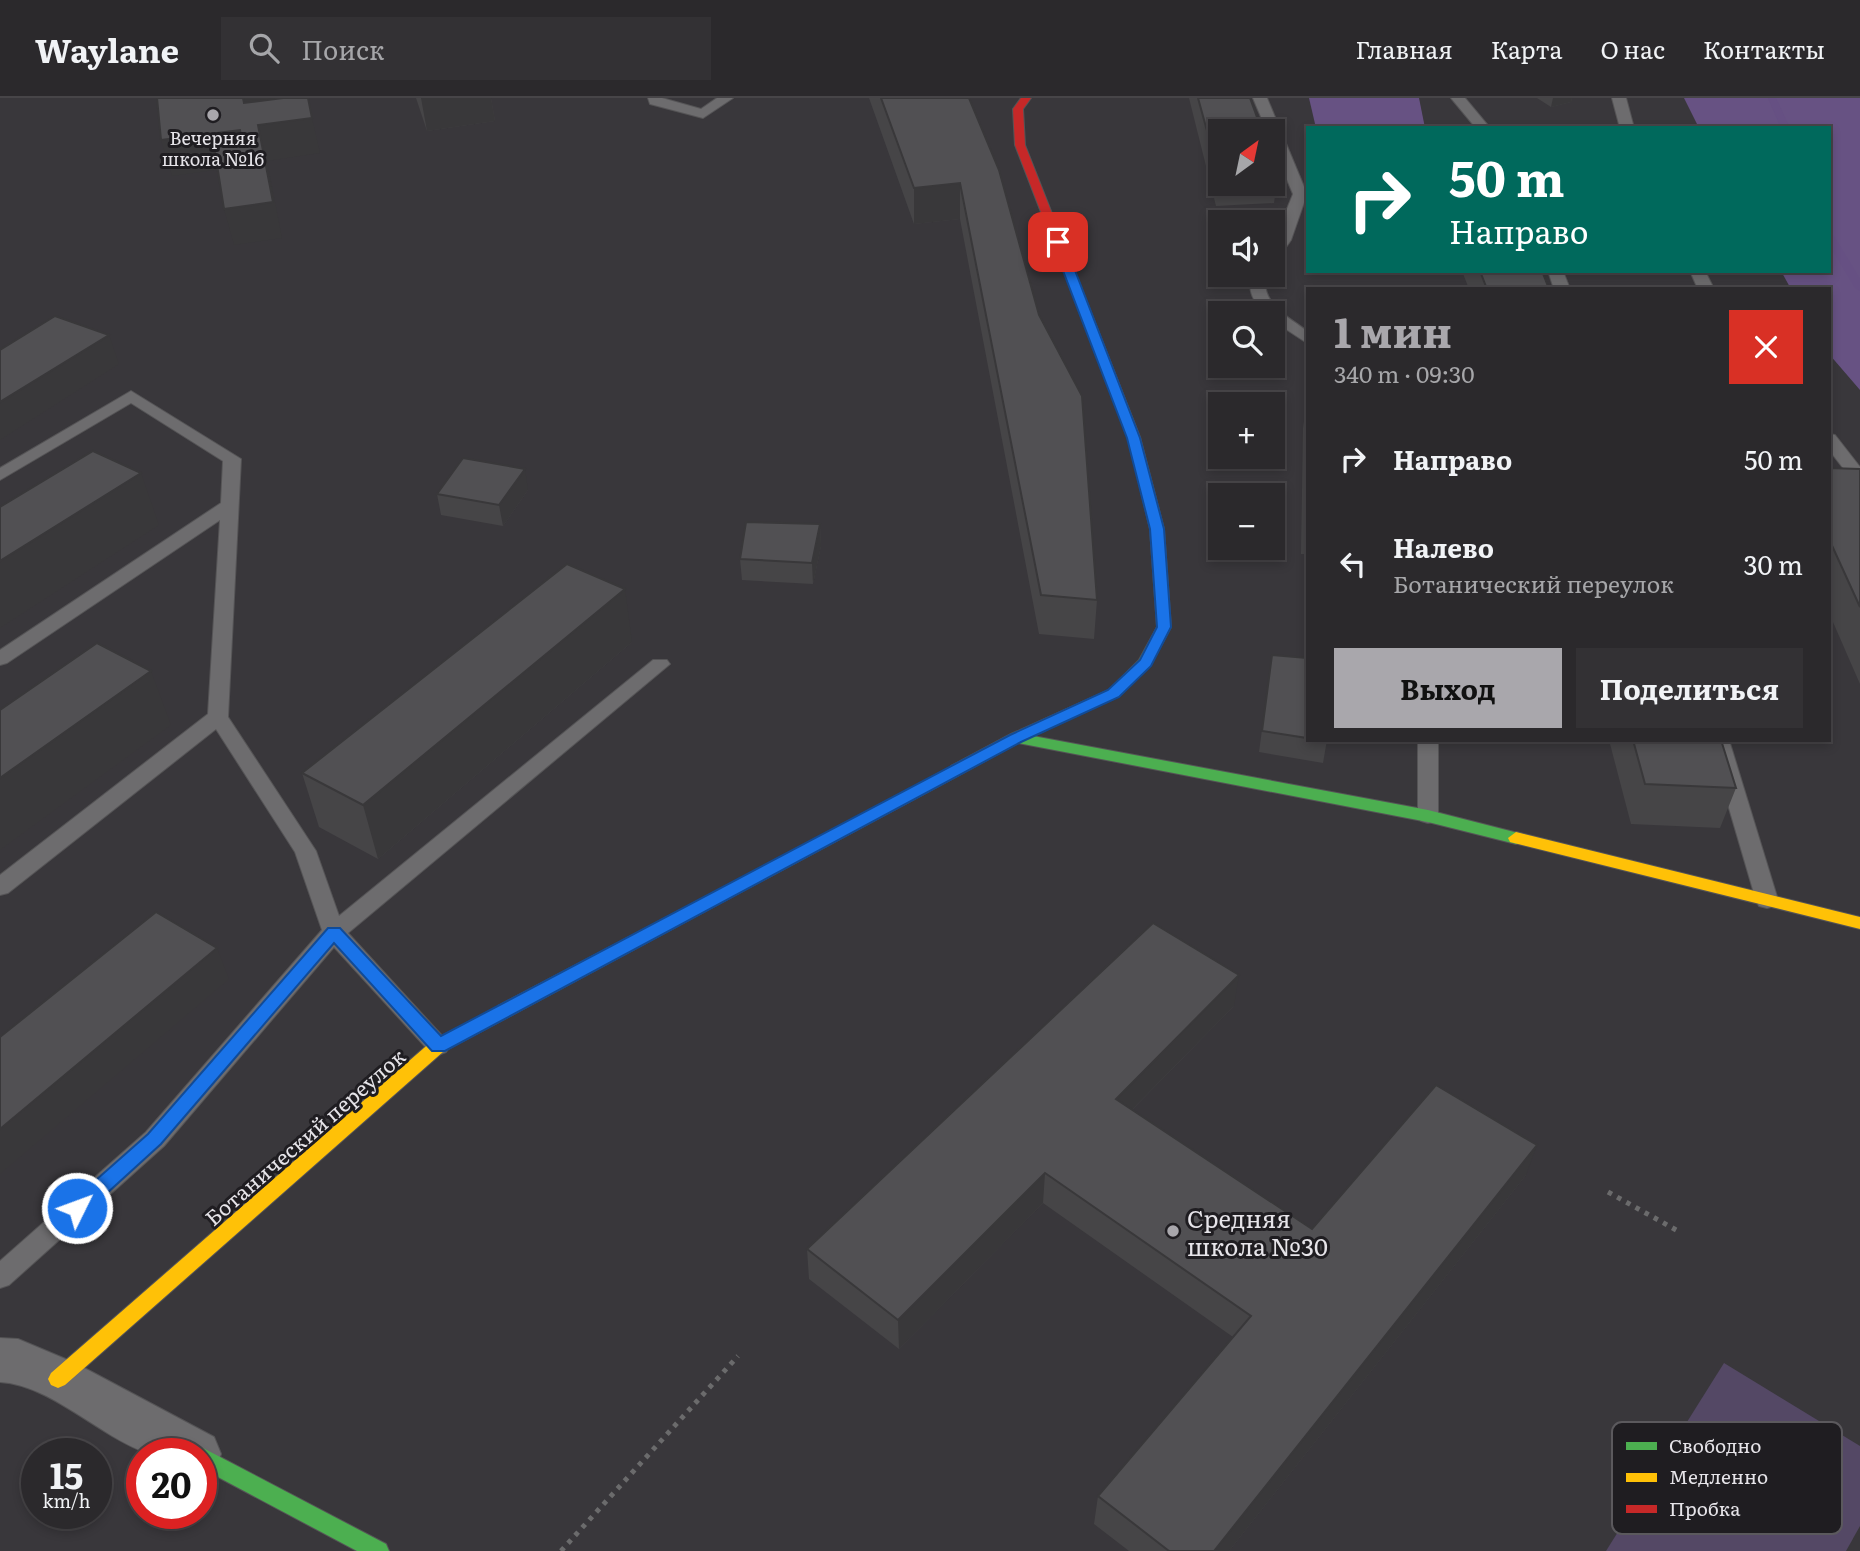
<!DOCTYPE html>
<html lang="ru">
<meta charset="utf-8">
<style>
body{margin:0;font-family:Literata,serif;background:#333134;color:#f1f3f6;height:100vh;display:flex;flex-direction:column;font-size:26px;white-space:nowrap}
*{box-sizing:border-box;margin:0}
p{font-size:23px;color:#a6a6a9}
.icon{flex:none;width:38px;height:38px;fill:none;stroke:currentColor;stroke-width:2;stroke-linecap:round;stroke-linejoin:round}
.map{position:relative;flex:1;overflow:hidden}
.drawer{position:absolute;left:1306px;top:189px;width:525px;height:455px;display:flex;flex-direction:column;background:#2b292c;border-radius:0px;box-shadow:0 4px 10px #0003,0 0 0 2px #474548}
.drawer>*{flex:none}
.banner{position:absolute;left:1306px;top:28px;width:525px;height:147px;border-radius:0px;box-shadow:0 4px 10px #0003,0 0 0 2px #474548;background:#00695c;color:#fff;overflow:hidden}
.needle{width:46px;rotate:33deg}
.fabs{position:absolute;left:1208px;top:21px;display:grid;gap:14px}
.fabs a{display:grid;place-items:center;width:77px;height:77px;border-radius:0px;background:#2b292c;box-shadow:0 4px 10px #0003,0 0 0 2px #474548;font-size:35px}
.speed{position:absolute;left:21px;top:1340px;display:flex;gap:14px;font-size:35px;font-weight:700;text-align:center}
.speed>*{display:grid;place-content:center;width:91px;height:91px;border-radius:50%;background:#2b292c;box-shadow:0 4px 10px #0003,0 0 0 2px #474548;line-height:1}
.speed small{font-size:18px;font-weight:400}
.speed .limit{border:10px solid #d22;background:#fff;color:#111}
.pin{position:absolute;display:grid;place-items:center;width:60px;height:60px;color:#fff;margin:-30px;border-radius:14px;box-shadow:0 4px 10px #0006}
.me{position:absolute;width:77px;margin:-38px;rotate:48deg;stroke-linejoin:round;filter:drop-shadow(0 0 5px #0008)}
.turn{display:flex;align-items:center;gap:24px;height:147px;padding:0 28px;font-size:32px}
.turn .icon{width:91px;height:91px;stroke-width:2.5}
.turn b{display:block;font-size:49px;line-height:60px}
.round{display:grid;place-items:center;flex:none;width:74px;height:74px;border-radius:0px;background:#333134}
.overview{display:flex;align-items:center;justify-content:space-between;height:119px;padding:0 28px}
h1{font-size:42px;font-weight:700;line-height:52px;color:#a9a7ac}
.button{display:flex;gap:14px;margin-top:auto;padding:14px 28px}
.button a{flex:1;height:80px;border-radius:0px;background:#a9a7ac;color:#111;font-size:28px;font-weight:700;line-height:80px;text-align:center}
.button a+a{background:#333134;color:#f1f3f6}
ul{padding:0;list-style:none}
li{display:flex;align-items:center;gap:21px;height:105px;padding:0 28px}
li div{flex:1}
li b{display:block;font-size:26px}
li em{font-style:normal}
header{display:flex;align-items:center;gap:42px;box-sizing:border-box;height:98px;padding:0 35px;background:#2b292c;border-bottom:2px solid #474548}
header strong{font-size:33px}
nav{display:flex;gap:38px;margin-inline-start:auto;font-size:24px}
.search{width:490px;height:63px;background:#333134;display:flex;align-items:center;gap:18px;box-sizing:border-box;padding:0 24px;border-radius:0px;color:#a6a6a9;font-size:26px}
.map>svg:first-child{display:block}
</style>
<header>
<strong>Waylane</strong>
<div class="search"><svg class="icon" aria-label="search" viewBox="0 0 24 24"><circle cx="10" cy="10" r="6"/><path d="M15 15l6 6"/></svg>Поиск</div>
<nav><a>Главная</a><a>Карта</a><a>О нас</a><a>Контакты</a></nav>
</header>
<div class="map">
<svg width="1860" height="1453" viewBox="0 0 1860 1453">
<rect width="100%" height="100%" fill="#39373b"/>
<polygon fill="#544865" points="1724,1265 1860,1348 1860,1428 1846,1453 1606,1453"/>
<g fill="#675283">
<polygon points="1309,0 1419,0 1425,30 1316,30"/>
<polygon points="1684,0 1860,0 1860,292 1829,256 1829,191 1791,191 1781,173 1829,173 1829,30 1699,30"/>
</g>
<g fill="none" stroke-linecap="round" stroke-linejoin="round">
<g fill="#665083" fill-rule="evenodd">
<polygon points="1768,0 1776,0 1790,30 1781,30"/>
<polygon points="1829,135 1834,138 1860,181 1860,193 1855,190 1829,146"/>
</g>
<g stroke="#555456" stroke-width="2">
<g id="lane">
<polygon points="648,0 662,0 701,11 717,0 733,0 703,20 650,6"/>
<polygon points="1253,0 1267,0 1307,96 1291,142 1277,162 1272,163 1272,148 1293,96 1272,46 1272,33 1267,33"/>
<polygon points="1451,0 1465,0 1490,30 1476,30"/>
<polygon points="1612,0 1626,0 1634,30 1620,30"/>
<polygon points="1548,173 1563,173 1570,191 1554,191"/>
<polygon points="1690,173 1705,173 1714,191 1698,191"/>
<path d="M1252,177H1266C1260,205 1287,218 1307,233V245L1272,222V215H1265C1253,203 1247,193 1252,177Z"/>
<polygon points="131,293 241,361 228,619 316,753 339,818 653,562 667,562 670,566 348,835 446,942 450,948 446,954 438,957 430,954 334,849 164,1048 9,1187 0,1190 0,1163 146,1034 322,832 295,754 216,631 8,795 0,797 0,777 208,616 220,422 7,565 0,567 0,552 221,405 223,363 131,305 0,382 0,370"/>
<polygon points="1829,336 1835,337 1860,369 1860,385 1854,384 1829,352"/>
<polygon points="1418,642 1438,642 1438,718 1435,723 1428,725 1421,723 1418,718"/>
<polygon points="1709,642 1729,642 1778,802 1775,808 1767,810 1759,808 1756,802"/>
</g>
</g>
<g stroke="#555456" stroke-width="2">
<path id="street" d="M0,1240L18,1241L75,1265L214,1339L221,1356L214,1373L201,1378V1356C185,1356 161,1361 147,1355C99,1338 51,1287 0,1284Z"/>
</g>
<g stroke="#555456" stroke-width="2">
<g id="fast">
<polygon points="1159,455 1166,459 1171,529 1150,568 1119,598 1033,638 1428,712 1522,736 1524,740 1522,744 1516,746 1428,724 1018,645 961,676 951,676 948,672 951,668 1011,636 1109,592 1139,562 1157,529 1152,459"/>
<polygon points="201,1349 386,1446 389,1453 357,1453 201,1370 201,1356 192,1356 194,1352"/>
</g>
</g>
<g stroke="#555456" stroke-width="2">
<g id="slow">
<polygon points="1516,734 1860,819 1860,831 1510,744 1508,740"/>
<polygon points="504,906 510,908 513,913 510,918 444,953 65,1287 58,1290 51,1287 48,1281 51,1275 432,943"/>
</g>
</g>
<g stroke="#555456" stroke-width="2">
<g id="jam">
<polygon points="1021,0 1031,0 1023,11 1025,47 1140,339 1164,431 1166,459 1164,462 1154,462 1152,459 1150,431 1128,339 1015,47 1013,11"/>
<polygon points="956,667 961,668 964,672 961,676 510,918 498,918 495,913 498,908"/>
</g>
</g>
<g stroke="#6b6b6c" stroke-width="5" stroke-dasharray="4.5 6" stroke-linecap="butt">
<polyline points="1608,1094 1678,1133"/>
<polyline points="561,1453 738,1258"/>
</g>
<use href="#lane" fill="#6d6c6e" fill-rule="evenodd"/>
<use href="#street" fill="#6d6c6e" fill-rule="evenodd"/>
<use href="#fast" fill="#4caf50" fill-rule="evenodd"/>
<use href="#slow" fill="#ffc107" fill-rule="evenodd"/>
<use href="#jam" fill="#c62828" fill-rule="evenodd"/>
</g>
<g fill="#464547">
<polygon points="416,0 491,0 495,23 427,33"/>
<polygon points="869,0 969,0 1097,502 1094,541 1039,536 960,121 914,126"/>
<polygon points="1189,0 1250,0 1220,33 1220,86 1272,86 1272,61 1278,77 1274,105 1216,108"/>
<polygon points="1537,0 1572,0 1571,4 1551,9"/>
<polygon points="1462,173 1542,173 1549,191 1469,191"/>
<polygon points="1307,303 1307,456 1301,456 1303,330"/>
<polygon points="1829,370 1860,371 1860,586 1829,515"/>
<polygon points="528,392 503,428 441,417 437,396"/>
<polygon points="820,426 821,448 813,486 742,482 740,461"/>
<polygon points="632,544 378,761 319,729 302,675"/>
<polygon points="1272,557 1307,560 1307,642 1327,642 1323,665 1259,654"/>
<polygon points="1609,642 1721,642 1736,690 1720,730 1631,726"/>
<polygon points="1234,908 1132,1012 1312,1131 1526,1077 1229,1453 1129,1453 1094,1426 1098,1398 1233,1239 1043,1105 899,1251 809,1181 807,1151"/>
</g>
<g fill="#39383a">
<polygon points="243,0 296,0 246,7 253,40"/>
<polygon points="421,0 491,0 495,23 427,33"/>
<polygon points="1553,0 1572,0 1571,4 1551,9"/>
<polygon points="312,20 320,55 267,63 282,140 234,147 224,111 258,27"/>
<polygon points="240,32 249,67 172,78 161,42"/>
<polygon points="960,85 960,121 914,126 914,90"/>
<polygon points="109,237 119,266 0,342 0,304"/>
<polygon points="525,371 528,392 503,428 499,407"/>
<polygon points="141,375 159,427 0,530 0,463"/>
<polygon points="820,426 821,448 813,486 812,465"/>
<polygon points="625,491 632,544 378,761 363,707"/>
<polygon points="151,573 171,627 0,752 0,680"/>
<polygon points="217,850 229,881 0,1076 0,1031"/>
<polygon points="1239,877 1234,908 1112,1032 1116,1001"/>
<polygon points="1537,1047 1526,1077 1229,1453 1214,1453"/>
<polygon points="1045,1075 1043,1105 899,1251 898,1222"/>
</g>
<g fill="#515053" stroke="#39383a" stroke-width="2">
<polygon points="157,0 243,0 244,5 283,0 308,0 312,20 258,27 273,104 224,111 214,48 242,44 240,32 161,42"/>
<polygon points="881,0 969,0 999,72 1039,217 1082,298 1097,502 1041,497 960,85 914,90"/>
<polygon points="1198,0 1250,0 1262,33 1220,33 1220,80"/>
<polygon points="1272,61 1278,77 1272,77"/>
<polygon points="1480,173 1542,173 1549,191 1487,191"/>
<polygon points="55,218 109,237 0,304 0,252"/>
<polygon points="1307,332 1307,425 1306,425"/>
<polygon points="93,353 141,375 0,463 0,409"/>
<polygon points="463,360 525,371 499,407 437,396"/>
<polygon points="1829,370 1860,371 1860,509 1829,441"/>
<polygon points="746,424 820,426 812,465 740,461"/>
<polygon points="567,466 625,491 363,707 302,675"/>
<polygon points="97,545 151,573 0,680 0,612"/>
<polygon points="1272,557 1307,560 1307,640 1262,633"/>
<polygon points="1633,642 1721,642 1736,690 1645,686"/>
<polygon points="156,814 217,850 0,1031 0,939"/>
<polygon points="1153,825 1239,877 1116,1001 1312,1131 1436,987 1537,1047 1214,1453 1169,1453 1098,1398 1251,1218 1045,1075 898,1222 807,1151"/>
</g>
<polygon fill="#1a73e8" stroke="#114b97" stroke-width="2" points="1058,141 1064,144 1140,340 1164,431 1171,529 1151,568 1119,599 1021,644 445,953 432,953 334,845 161,1046 84,1116 77,1118 71,1116 68,1110 71,1104 148,1036 328,830 340,830 441,938 1010,637 1108,592 1140,562 1157,529 1150,431 1127,340 1052,144"/>
<g fill="#a9a7ac" stroke="#1f1d21" stroke-width="2.5">
<circle cx="213" cy="17" r="7"/>
<circle cx="1173" cy="1133" r="7"/>
</g>
<g text-anchor="middle" dominant-baseline="central" stroke-width="6" stroke-linejoin="round" paint-order="stroke">
<g font-size="18" fill="#e6e4e9" stroke="#1f1d21">
<text x="213" y="39">Вечерняя<tspan x="213" dy="21">школа №16</tspan></text>
</g>
<g font-size="21" fill="#e6e4e9" stroke="#1f1d21">
<text transform="translate(304 1038) rotate(-41)">Ботанический переулок</text>
</g>
<g font-size="24" fill="#e6e4e9" stroke="#1f1d21" text-anchor="start">
<text x="1187" y="1119">Средняя<tspan x="1187" dy="28">школа №30</tspan></text>
</g>
</g>
<rect x="1612" y="1324" width="230" height="112" rx="10" fill="#1f1d21" stroke="#5b595d" stroke-width="2"/>
<rect x="1626" y="1344" width="31" height="8" fill="#4caf50"/>
<rect x="1626" y="1375" width="31" height="9" fill="#ffc107"/>
<rect x="1626" y="1407" width="31" height="8" fill="#c62828"/>
<g font-size="19" fill="#e6e4e9">
<text x="1669" y="1355">Свободно</text>
<text x="1669" y="1386">Медленно</text>
<text x="1669" y="1418">Пробка</text>
</g>
</svg>
<div class="fabs">
<a><svg class="needle" viewBox="-14 -14 28 28"><path d="M0-13l5 13h-10z" fill="#e53935"/><path d="M0 13l5-13h-10z" fill="#a6a6a9"/></svg></a>
<a><svg class="icon" aria-label="sound" viewBox="0 0 24 24"><path d="M4 9h4l5-4v14l-5-4H4zM17 9q2 3 0 6"/></svg></a>
<a><svg class="icon" aria-label="search" viewBox="0 0 24 24"><circle cx="10" cy="10" r="6"/><path d="M15 15l6 6"/></svg></a>
<a>+</a>
<a>−</a>
</div>
<div class="speed"><div>15<small>km/h</small></div><div class="limit">20</div></div>
<div class="pin" style="left:1058px;top:144px;background:#d93025"><svg class="icon" aria-label="arrive" viewBox="0 0 24 24"><path d="M6 21V4h12l-3 4 3 4H6"/></svg></div>
<svg class="me" style="left:77px;top:1110px" viewBox="-20 -20 40 40"><circle r="17" fill="#1a73e8" stroke="#fff" stroke-width="3"/><path d="M0-11L8 9 0 5-8 9z" fill="#fff"/></svg>
<div class="banner">
<div class="turn"><svg class="icon" aria-label="right" viewBox="0 0 24 24"><path d="M7 20v-9h11M14 6l5 5-5 5"/></svg><div><b>50 m</b>Направо</div></div>
</div>
<section class="drawer">
<div class="overview"><div><h1>1 мин</h1><p>340 m · 09:30</p></div><a class="round" style="background:#d93025;color:#fff"><svg class="icon" aria-label="close" viewBox="0 0 24 24"><path d="M6 6l12 12M18 6L6 18"/></svg></a></div>
<ul>
<li><svg class="icon" aria-label="right" viewBox="0 0 24 24"><path d="M7 20v-9h11M14 6l5 5-5 5"/></svg><div><b>Направо</b></div><em>50 m</em></li>
<li><svg class="icon" aria-label="left" viewBox="0 0 24 24"><path d="M17 20v-9H6M10 6l-5 5 5 5"/></svg><div><b>Налево</b><p>Ботанический переулок</p></div><em>30 m</em></li>
</ul>
<div class="button"><a>Выход</a><a>Поделиться</a></div>
</section>
</div>
